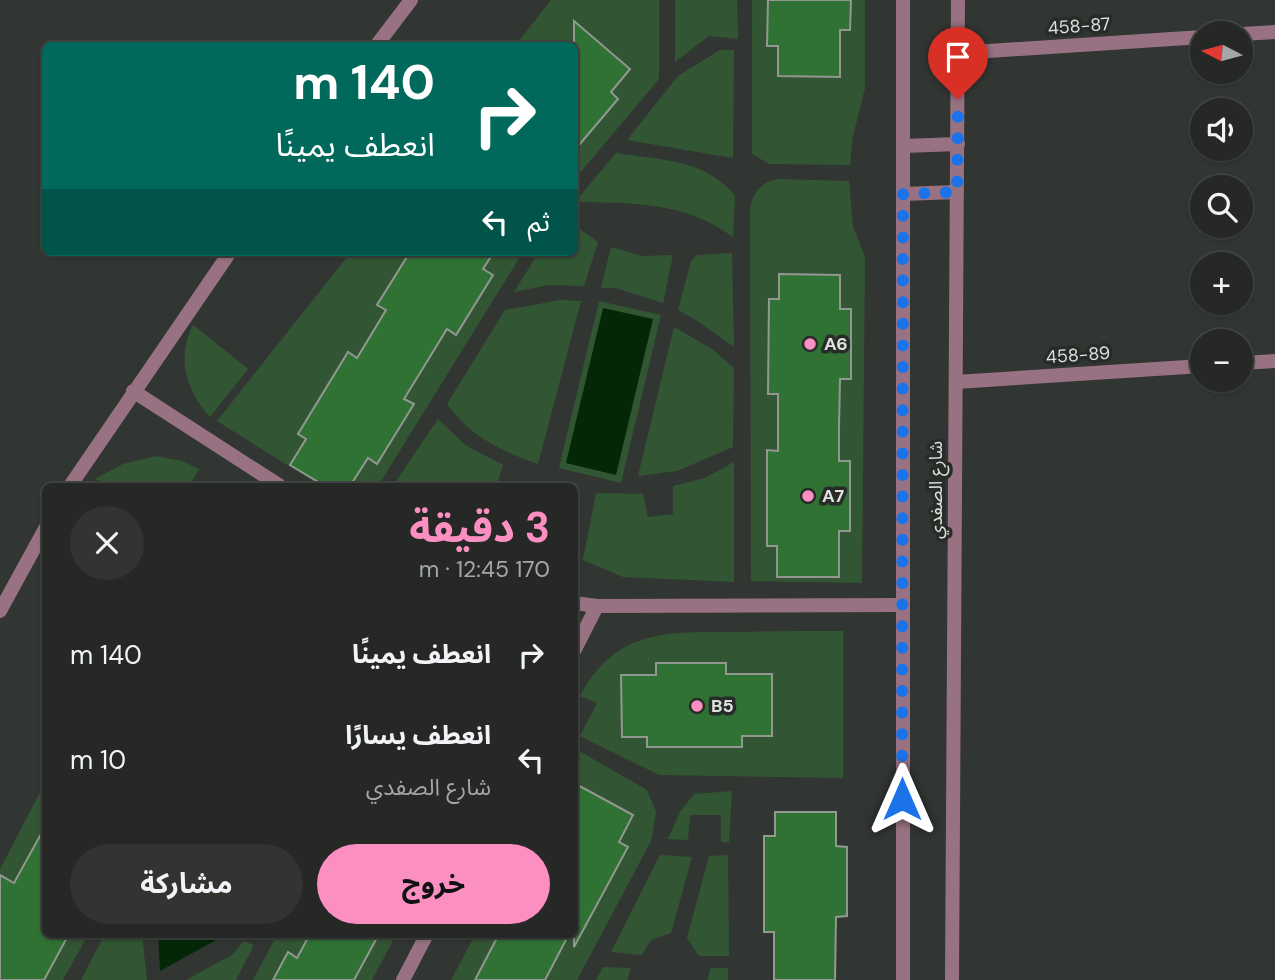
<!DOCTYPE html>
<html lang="ar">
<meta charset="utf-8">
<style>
body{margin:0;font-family:"DM Sans","Noto Sans Arabic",sans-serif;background:#323432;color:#f1f3f6;direction:rtl;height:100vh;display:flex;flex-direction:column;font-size:26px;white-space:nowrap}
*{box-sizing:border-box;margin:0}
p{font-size:23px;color:#a4a6a7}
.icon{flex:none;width:38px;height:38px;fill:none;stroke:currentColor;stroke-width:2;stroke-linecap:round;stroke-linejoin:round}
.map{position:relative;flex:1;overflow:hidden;direction:ltr}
.drawer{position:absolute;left:42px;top:483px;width:536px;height:455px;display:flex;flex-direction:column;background:#262826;border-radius:10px;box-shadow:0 2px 5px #0004,0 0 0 2px #424443;direction:rtl}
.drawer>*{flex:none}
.banner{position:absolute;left:42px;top:42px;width:536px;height:214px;border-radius:10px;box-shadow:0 2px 5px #0004,0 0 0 2px #424443;direction:rtl;background:#00695c;color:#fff;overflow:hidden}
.needle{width:46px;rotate:276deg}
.buttons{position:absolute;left:1190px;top:21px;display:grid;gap:14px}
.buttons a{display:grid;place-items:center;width:63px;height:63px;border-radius:50%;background:#262826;box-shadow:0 2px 5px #0004,0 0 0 2px #424443;font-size:35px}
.pin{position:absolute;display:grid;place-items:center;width:60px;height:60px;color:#fff;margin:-72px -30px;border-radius:50% 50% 50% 0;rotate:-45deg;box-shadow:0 0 7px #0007}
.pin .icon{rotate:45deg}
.me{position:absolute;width:77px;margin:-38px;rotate:0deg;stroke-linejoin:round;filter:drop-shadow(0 0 5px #0008)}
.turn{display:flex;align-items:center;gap:24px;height:147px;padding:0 28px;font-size:32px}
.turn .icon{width:91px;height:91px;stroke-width:2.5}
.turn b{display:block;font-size:49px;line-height:60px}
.then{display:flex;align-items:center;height:66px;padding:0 28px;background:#0003;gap:14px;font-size:26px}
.round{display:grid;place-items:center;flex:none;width:74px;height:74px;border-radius:37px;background:#323432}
.overview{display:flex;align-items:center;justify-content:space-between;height:119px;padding:0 28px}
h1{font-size:42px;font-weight:700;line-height:52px;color:#fc8fc1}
.button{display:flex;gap:14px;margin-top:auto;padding:14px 28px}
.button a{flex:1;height:80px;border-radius:42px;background:#fc8fc1;color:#111;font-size:28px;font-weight:700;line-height:80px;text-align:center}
.button a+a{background:#323432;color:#f1f3f6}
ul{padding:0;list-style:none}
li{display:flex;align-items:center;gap:21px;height:105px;padding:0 28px}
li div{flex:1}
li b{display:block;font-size:26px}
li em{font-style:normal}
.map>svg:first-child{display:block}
</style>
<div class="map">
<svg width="1275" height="980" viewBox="0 0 1275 980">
<rect width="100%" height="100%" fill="#323632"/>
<g fill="#325633">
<polygon points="551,0 659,0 659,79 574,180 574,46 515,46"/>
<polygon points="675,0 737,0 738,39 709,36 675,62"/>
<polygon points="752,0 865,0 865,88 853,136 850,165 769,164 752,154"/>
<polygon points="720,50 734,50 733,158 627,140 678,76"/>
<path d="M616,153C660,160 706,159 735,196L733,237C685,201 631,203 575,202Z"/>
<path d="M777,179L849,181L853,227L865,257L862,583L751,581L750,209C753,192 760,183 777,179Z"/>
<polygon points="574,225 598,242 584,286 549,285 514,292 539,252 574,252"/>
<polygon points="611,247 642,256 673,255 663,303 616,288 601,288"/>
<polygon points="351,252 523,252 378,486 321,486 217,421"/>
<polygon points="732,253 734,347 696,320 678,310 691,261 697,255"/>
<path d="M561,300L581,301L538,464C503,452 469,436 447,404L505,310Z"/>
<polygon points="599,301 661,315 621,483 559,468"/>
<path d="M193,325L248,369L210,417C186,390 176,358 193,325Z"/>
<polygon points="674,327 712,349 734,368 733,447 677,471 638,476"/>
<polygon points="438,419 465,445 503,465 496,486 393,486"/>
<polygon points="156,456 182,461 199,469 189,486 110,486 95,479 123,464"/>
<polygon points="734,462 734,582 623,577 583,560 596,493 643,494 648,517 673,514 673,486 705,478"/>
<path d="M843,631V778L659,775L580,736L597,703L580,696C617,627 670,632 739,632C774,631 808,631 843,631Z"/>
<polygon points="574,748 647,790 656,812 651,841 577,980 451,980 475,935 574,934"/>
<polygon points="45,783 46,934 88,935 63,980 0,980 0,869"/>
<polygon points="732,791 729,842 721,842 721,815 690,815 688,840 668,839 680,812 694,794"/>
<polygon points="660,855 692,857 671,933 651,940 642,955 611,952"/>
<polygon points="728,855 729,956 699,956 687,938 709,856"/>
<polygon points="105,934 142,935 147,980 81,980"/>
<polygon points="277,935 396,935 372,980 253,980"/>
<polygon points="244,941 254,945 236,980 186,980 232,955"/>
<polygon points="603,967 631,968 627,980 596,980"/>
<polygon points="711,968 728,968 728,980 707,980"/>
</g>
<g fill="#042807">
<polygon points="603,308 653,319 616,475 566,463"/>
<polygon points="158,934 225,934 225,935 160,971"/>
</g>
<g fill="#2f7234" stroke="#929792" stroke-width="2">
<polygon points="768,0 851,0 850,30 840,30 840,77 778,76 778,46 767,46"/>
<polygon points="574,21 630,69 611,92 618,99 574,151"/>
<polygon points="410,252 494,252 483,269 493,275 456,335 447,329 404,399 414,404 377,464 368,458 350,486 325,486 290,465 306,439 298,434 348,352 357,358 386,310 377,305"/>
<polygon points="779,274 840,275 840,309 851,309 851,379 840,379 839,426 839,461 850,461 850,531 839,531 839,577 777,577 777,546 767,546 767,450 778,451 778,394 768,394 769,299 779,299"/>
<polygon points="656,663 726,663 726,674 772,674 772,736 742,736 742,747 647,747 647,737 622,737 621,675 656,675"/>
<polygon points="574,783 633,815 619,842 628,847 574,947"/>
<polygon points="775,812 836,812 836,846 847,847 847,916 836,917 835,980 774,980 774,932 764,932 764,836 775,836"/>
<polygon points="46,825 46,934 69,934 44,980 0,980 0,875 14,883"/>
<polygon points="310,934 379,934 354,980 273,980 288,952 297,958"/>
<polygon points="499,934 569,934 545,980 475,980"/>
</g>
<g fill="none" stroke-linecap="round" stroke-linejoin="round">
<g stroke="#987282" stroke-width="14">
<polyline points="1241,34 1275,32"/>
<polyline points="376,46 411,0"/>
<polyline points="958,53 1202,37"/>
<polyline points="903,146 958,144"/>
<polyline points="903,194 957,192"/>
<polyline points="1241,363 1275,361"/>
<polyline points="956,382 1202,366"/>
<polyline points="133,391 280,486"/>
<polyline points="70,486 230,252"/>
<polyline points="574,603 597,606 902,605"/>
<polyline points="0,611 46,527"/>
<polyline points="574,651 597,606"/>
<polyline points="403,980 427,934"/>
<polyline points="903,980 903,0"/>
<polyline points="952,980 958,0"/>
</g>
</g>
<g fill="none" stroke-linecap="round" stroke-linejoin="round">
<polyline stroke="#1a73e8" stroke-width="12" stroke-dasharray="0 21.6" points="902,799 903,194 957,192 958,99"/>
</g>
<g fill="#fc8fc1" stroke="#282c28" stroke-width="2.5">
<circle cx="810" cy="344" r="7"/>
<circle cx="808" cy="496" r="7"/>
<circle cx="697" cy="706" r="7"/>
</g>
<g text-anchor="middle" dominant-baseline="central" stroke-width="7" stroke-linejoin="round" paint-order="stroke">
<g font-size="18" fill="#dee1de" stroke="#282c28">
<text transform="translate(1079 26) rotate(-4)">458-87</text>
<text transform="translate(1078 355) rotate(-4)">458-89</text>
<text transform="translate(936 490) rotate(-90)">شارع الصفدي</text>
</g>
<g font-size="18" font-weight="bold" fill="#dee1de" stroke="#282c28" text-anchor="start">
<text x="824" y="344">A6</text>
<text x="822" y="496">A7</text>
<text x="711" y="706">B5</text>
</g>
</g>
</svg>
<div class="buttons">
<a><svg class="needle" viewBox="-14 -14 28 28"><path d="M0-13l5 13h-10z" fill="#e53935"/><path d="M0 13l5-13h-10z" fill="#a4a6a7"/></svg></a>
<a><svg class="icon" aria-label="sound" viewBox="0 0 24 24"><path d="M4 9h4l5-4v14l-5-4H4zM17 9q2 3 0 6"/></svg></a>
<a><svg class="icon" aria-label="search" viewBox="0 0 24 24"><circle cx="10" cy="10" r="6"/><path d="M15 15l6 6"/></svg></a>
<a>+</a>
<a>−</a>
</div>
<div class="pin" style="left:958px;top:99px;background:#d93025"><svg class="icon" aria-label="arrive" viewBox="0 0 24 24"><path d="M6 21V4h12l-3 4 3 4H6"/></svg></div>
<svg class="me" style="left:902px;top:799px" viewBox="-20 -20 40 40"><path d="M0-17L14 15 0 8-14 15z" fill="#1a73e8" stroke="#fff" stroke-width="4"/></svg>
<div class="banner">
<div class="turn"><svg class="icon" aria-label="right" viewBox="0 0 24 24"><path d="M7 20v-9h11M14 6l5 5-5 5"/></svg><div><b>140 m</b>انعطف يمينًا</div></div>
<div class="then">ثم<svg class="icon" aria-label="left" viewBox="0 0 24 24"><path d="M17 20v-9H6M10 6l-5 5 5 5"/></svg></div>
</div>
<section class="drawer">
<div class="overview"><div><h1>3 دقيقة</h1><p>170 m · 12:45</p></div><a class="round"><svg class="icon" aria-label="close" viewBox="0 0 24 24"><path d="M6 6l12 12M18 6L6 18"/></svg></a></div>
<ul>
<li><svg class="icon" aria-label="right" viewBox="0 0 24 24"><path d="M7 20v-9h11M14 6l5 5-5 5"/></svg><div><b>انعطف يمينًا</b></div><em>140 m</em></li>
<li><svg class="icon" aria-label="left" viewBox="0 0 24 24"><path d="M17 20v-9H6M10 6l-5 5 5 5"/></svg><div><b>انعطف يسارًا</b><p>شارع الصفدي</p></div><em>10 m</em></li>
</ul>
<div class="button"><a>خروج</a><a>مشاركة</a></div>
</section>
</div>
